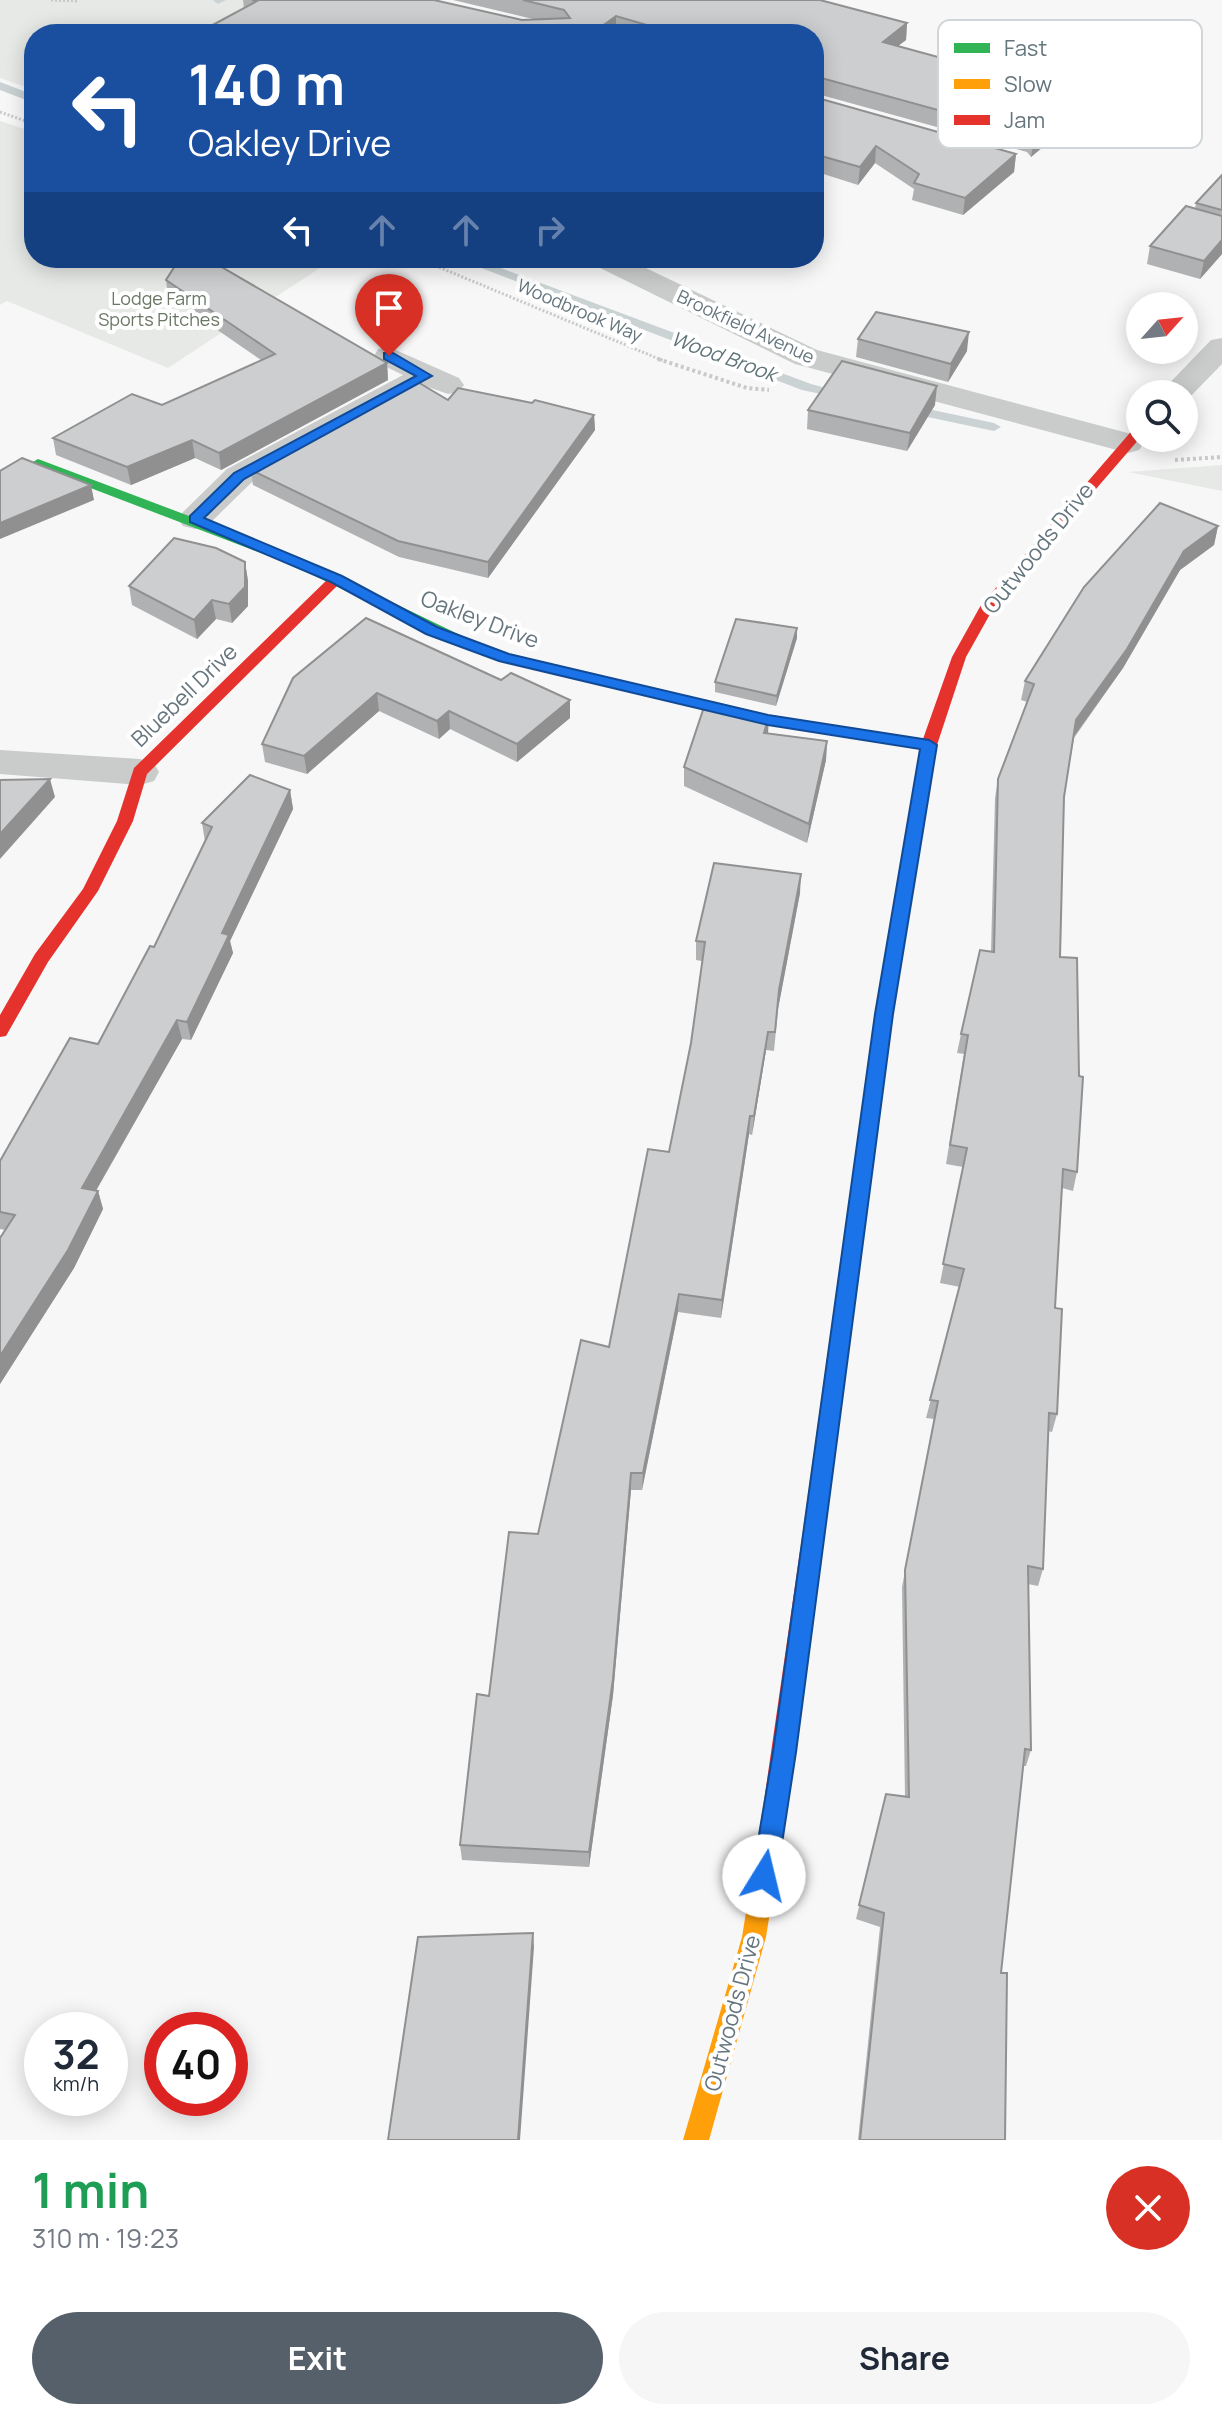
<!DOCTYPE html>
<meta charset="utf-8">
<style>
body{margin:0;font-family:Manrope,sans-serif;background:#f6f6f7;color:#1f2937;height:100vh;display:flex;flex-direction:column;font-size:30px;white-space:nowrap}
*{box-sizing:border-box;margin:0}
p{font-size:26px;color:#747a83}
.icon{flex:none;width:44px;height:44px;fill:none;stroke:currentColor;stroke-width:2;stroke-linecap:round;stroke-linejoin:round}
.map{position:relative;height:2140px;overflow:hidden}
.details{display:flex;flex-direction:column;background:#fff;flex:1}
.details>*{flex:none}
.top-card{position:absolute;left:24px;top:24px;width:800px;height:244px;border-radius:32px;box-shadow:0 4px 20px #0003;background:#1a4fa0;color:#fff;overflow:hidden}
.needle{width:52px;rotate:63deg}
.buttons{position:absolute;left:1126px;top:292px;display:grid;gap:16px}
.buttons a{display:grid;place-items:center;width:72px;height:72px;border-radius:50%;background:#fff;box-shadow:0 4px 20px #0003;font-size:40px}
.speed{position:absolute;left:24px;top:2012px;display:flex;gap:16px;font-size:40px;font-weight:700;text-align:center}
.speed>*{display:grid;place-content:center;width:104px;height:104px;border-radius:50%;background:#fff;box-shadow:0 4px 20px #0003;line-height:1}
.speed small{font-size:20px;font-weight:400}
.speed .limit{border:12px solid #d22;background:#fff;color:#111}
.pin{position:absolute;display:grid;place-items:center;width:68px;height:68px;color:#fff;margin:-82px -34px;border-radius:50% 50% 50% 0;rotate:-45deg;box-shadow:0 0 8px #0007}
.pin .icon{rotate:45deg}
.me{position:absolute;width:88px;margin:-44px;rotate:9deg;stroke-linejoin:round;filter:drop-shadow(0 0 6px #0008)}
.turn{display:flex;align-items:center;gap:28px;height:168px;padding:0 32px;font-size:36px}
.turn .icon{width:104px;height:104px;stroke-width:2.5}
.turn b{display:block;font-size:56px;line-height:68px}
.lanes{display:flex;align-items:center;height:76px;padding:0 32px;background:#0003;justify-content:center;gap:40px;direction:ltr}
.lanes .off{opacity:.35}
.round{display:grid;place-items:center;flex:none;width:84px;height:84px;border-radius:42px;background:#f6f6f7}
.summary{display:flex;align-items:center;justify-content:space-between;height:136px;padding:0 32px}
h1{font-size:48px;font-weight:700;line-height:60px;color:#1e9e55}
.cta{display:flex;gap:16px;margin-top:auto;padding:16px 32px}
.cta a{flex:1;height:92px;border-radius:48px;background:#56606a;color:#fff;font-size:32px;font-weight:700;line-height:92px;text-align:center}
.cta a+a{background:#f6f6f7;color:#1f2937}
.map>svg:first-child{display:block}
</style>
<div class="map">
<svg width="1222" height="2140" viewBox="0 0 1222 2140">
<rect width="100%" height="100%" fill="#f7f7f7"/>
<g fill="#e6e9e5">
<polygon points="0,0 262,0 201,34 34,34 34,90 0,78"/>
<polygon points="0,121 34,132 34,258 335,258 168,368 7,301 0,305"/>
<polygon points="1222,465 1222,491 1128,472"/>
</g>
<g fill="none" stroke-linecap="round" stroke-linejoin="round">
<g fill="#cad2d4" fill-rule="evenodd">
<polygon points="213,0 226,0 218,4"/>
<polygon points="0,82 34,95 34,103 0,90"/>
<polygon points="455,258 474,258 811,384 856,396 849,400 802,390"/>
<polygon points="904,404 994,423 1001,427 994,431 899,411 899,405"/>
</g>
<g stroke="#c8c9ca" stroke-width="3" stroke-dasharray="2 2" stroke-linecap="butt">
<polyline points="51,0 77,1"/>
<polyline points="0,112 34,124"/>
<polyline points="417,258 664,361"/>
</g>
<g stroke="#c8c9ca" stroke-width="4" stroke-dasharray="3 3" stroke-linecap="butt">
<polyline points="658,359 747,388 769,390"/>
<polyline points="1175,460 1222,457"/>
</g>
<g fill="#cacccc" fill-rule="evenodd">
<polygon points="587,258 625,258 817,350 1139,436 1144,443 1139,450 1128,453 795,364 592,264"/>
<polygon points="1222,338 1222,364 1186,401 1184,394 1159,394 1211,340"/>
<polygon points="389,347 459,378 464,385 459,392 448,394 428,387 251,483 207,526 195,529 183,526 178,519 183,512 227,469 403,375 378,363 374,356 378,349"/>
<polygon points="0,750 140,759 154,763 159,772 154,781 140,785 0,774"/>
</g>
<polygon fill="#30b455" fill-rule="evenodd" points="38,459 303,559 489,649 482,654 458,645 292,565 33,466 31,463"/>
<g fill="#ff9f0a" fill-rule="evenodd">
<polygon points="903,893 911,899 893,1014 822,1551 819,1558 811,1561 803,1558 800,1551 875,1014 895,899"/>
<polygon points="777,1783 785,1786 789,1794 766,1937 709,2140 683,2140 742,1937 765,1794 769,1786"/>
</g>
<g fill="#e5322d" fill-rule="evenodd">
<polygon points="1140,426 1140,438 994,607 966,657 937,745 909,903 903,905 895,899 921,749 768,725 500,661 475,649 482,644 510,654 768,715 923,739 952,657 981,605 1135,427"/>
<polygon points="336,575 341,576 341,582 147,774 133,821 98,891 48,962 6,1036 0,1037 0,1015 35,954 83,889 117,821 134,768 331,576"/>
<polygon points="811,1541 819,1544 822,1551 789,1794 785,1802 777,1805 769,1802 765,1794 800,1551 803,1544"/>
</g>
</g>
<g fill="#b0b1b2">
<polygon points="243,0 433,0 522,20 537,20 453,0 820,0 907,23 906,40 898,46 1087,110 1031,157 1027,152 814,93 814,97 1016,154 1014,172 963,215 912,200 914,189 875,163 858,185 814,171 814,34 622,34 616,32 244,9"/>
<polygon points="1222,175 1222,254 1200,279 1147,264 1150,246 1195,209 1196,203"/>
<polygon points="166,280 387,363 388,380 221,470 195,458 131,485 56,455 53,438 162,405 261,360 168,296"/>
<polygon points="858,339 967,351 948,382 856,357"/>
<polygon points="448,400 532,403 594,415 595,430 488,578 399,557 253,485 251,470"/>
<polygon points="935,405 907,451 807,429 808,410"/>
<polygon points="1218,526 1214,545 1180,570 1123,668 1074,738 1064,797 1060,957 1077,1172 1073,1191 1062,1188 1055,1308 1057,1414 1052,1432 1048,1431 1043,1569 1038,1586 1028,1584 1031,1750 1026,1766 1023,1766 1001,1973 1005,2140 858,2140 880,1927 856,1919 886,1794 905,1797 902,1587 934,1419 926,1418 960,1287 940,1283 963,1167 946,1164 964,1054 957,1053 961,1034 991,951 995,798 998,779 1027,702 1021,700 1025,681"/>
<polygon points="245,562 248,581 248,606 232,623 216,619 197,639 132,605 129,586"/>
<polygon points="797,628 797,638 776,706 715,692 715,682"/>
<polygon points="293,678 570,718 517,762 450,729 439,739 379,711 307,774 265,762 262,744"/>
<polygon points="768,733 827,741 826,760 807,843 684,786 684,767"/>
<polygon points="290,790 293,809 230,941 233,953 191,1040 182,1039 96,1191 98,1191 103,1209 74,1268 0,1384 0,1238 5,1230 0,1229 0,1161 98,1044 154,947 205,842 202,823"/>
<polygon points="800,893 778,1009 774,1051 766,1050 752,1135 749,1134 721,1318 678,1312 642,1490 631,1490 613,1695 589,1867 462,1860 460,1845 489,1696 538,1534 609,1347 669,1152 691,1043 702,961 696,960 696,941"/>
</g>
<g fill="#909091">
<polygon points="616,16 616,32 614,34 591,34"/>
<polygon points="907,23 906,40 882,58 883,42"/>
<polygon points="1090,93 1087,110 1031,157 1034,140"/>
<polygon points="876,146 875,163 858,185 860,167"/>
<polygon points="1016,154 1014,172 963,215 965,198"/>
<polygon points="1222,240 1222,254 1200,279 1204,261"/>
<polygon points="969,332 967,351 948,382 951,364"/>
<polygon points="387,363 388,380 221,470 219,453"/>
<polygon points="937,386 935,405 907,451 910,433"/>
<polygon points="594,415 595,430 488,578 488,562"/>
<polygon points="192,440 195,458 131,485 127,467"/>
<polygon points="91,485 94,500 0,539 0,523"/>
<polygon points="1218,526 1214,545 1180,570 1123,668 1072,739 1076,720 1184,551"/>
<polygon points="245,562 248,581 248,606 232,623 229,604"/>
<polygon points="212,600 216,619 197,639 194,620"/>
<polygon points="797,628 797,638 776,706 777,696"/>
<polygon points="377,693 379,711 307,774 304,756"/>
<polygon points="570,700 570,718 517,762 517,744"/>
<polygon points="449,711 450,729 439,739 437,721"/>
<polygon points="769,716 768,735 764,733"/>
<polygon points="827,741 826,760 807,843 809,824"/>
<polygon points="50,779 55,797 0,859 0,834"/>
<polygon points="290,790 293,809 230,941 233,953 191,1040 187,1022 222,933"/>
<polygon points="801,874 800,893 778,1009 779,990"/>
<polygon points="177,1020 182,1039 87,1206 82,1188"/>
<polygon points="768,1032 766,1050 752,1135 754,1116"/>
<polygon points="750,1116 749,1134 721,1318 722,1300"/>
<polygon points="98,1191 103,1209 74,1268 0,1384 0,1356"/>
<polygon points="679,1294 678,1312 642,1490 643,1473"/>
<polygon points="631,1473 631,1490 613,1695 589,1867 589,1852"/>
<polygon points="533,1933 534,1947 520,2140 518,2140"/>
</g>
<g fill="#cdcecf" stroke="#909091" stroke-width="2">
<polygon points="252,0 434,0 522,20 570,18 564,10 523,0 820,0 907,23 883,42 1011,77 1017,73 1090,93 1034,140 1029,135 814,76 814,34 678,34 616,16 591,34 196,34 257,1"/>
<polygon points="814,89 814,97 1016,154 965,198 914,183 919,174 876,146 860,167 814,154"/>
<polygon points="1222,175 1222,210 1196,203"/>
<polygon points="1186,206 1222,216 1222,240 1204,261 1150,246"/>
<polygon points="180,258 206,258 387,363 219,453 192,440 127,467 53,438 132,394 162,405 275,354 166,280"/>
<polygon points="876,312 969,332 951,364 858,339"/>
<polygon points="842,361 937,386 910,433 808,410"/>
<polygon points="416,381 448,400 458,388 532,403 535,400 594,415 488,562 398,541 251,470"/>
<polygon points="22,458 91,485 0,523 0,471"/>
<polygon points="1160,503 1218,526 1184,551 1127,649 1076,720 1064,797 1060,957 1077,958 1079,1076 1083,1077 1077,1172 1063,1169 1055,1308 1062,1309 1057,1414 1049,1413 1043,1569 1028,1566 1031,1750 1025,1749 1001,1973 1007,1973 1005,2140 860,2140 884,1913 859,1905 886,1794 909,1797 905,1570 938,1401 930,1400 964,1269 943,1264 967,1148 950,1145 968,1035 961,1034 980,950 994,952 998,779 1034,684 1025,681 1084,587"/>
<polygon points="174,538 216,548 245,562 245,587 229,604 212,600 194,620 129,586"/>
<polygon points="366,618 501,680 511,673 570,700 517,744 449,711 437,721 377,693 304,756 262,744 293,678"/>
<polygon points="736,619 797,628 777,696 715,682"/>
<polygon points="706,701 769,716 764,733 827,741 809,824 684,767"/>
<polygon points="250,775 290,790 222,933 229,935 187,1022 177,1020 82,1188 98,1191 68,1250 0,1356 0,1238 15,1215 0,1212 0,1161 70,1038 98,1044 150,946 154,947 212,827 202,823"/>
<polygon points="50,779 0,834 0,780"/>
<polygon points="714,863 801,874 779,990 775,1032 768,1032 754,1116 750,1116 722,1300 679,1294 643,1473 631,1473 613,1679 589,1852 460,1845 477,1694 489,1696 509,1532 538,1534 581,1340 609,1347 648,1149 669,1152 691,1043 705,942 696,941"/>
<polygon points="533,1933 518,2140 388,2140 418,1937"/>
</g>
<polygon fill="#1a73e8" stroke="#114b97" stroke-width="2" points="384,353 393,353 432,376 244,479 204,518 342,576 437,627 509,654 768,715 929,740 937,745 893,1014 796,1752 777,1876 773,1884 764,1888 756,1884 752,1876 773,1752 875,1014 920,749 768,725 499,661 426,634 331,582 190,522 190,516 234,473 416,376 384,359"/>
<g text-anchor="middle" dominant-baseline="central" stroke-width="8" stroke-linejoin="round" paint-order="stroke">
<g font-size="18" fill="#6a7765" stroke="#fff">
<text x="159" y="298">Lodge Farm<tspan x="159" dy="21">Sports Pitches</tspan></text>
</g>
<g font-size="18" fill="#66767e" stroke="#fff">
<text transform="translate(580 310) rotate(23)">Woodbrook Way</text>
<text transform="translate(746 326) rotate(25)">Brookfield Avenue</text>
</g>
<g font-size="20" font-style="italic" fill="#617578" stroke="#fff">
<text transform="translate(724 356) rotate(20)">Wood Brook</text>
</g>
<g font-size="22" fill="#66767e" stroke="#fff">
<text transform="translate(1038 548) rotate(-51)">Outwoods Drive</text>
<text transform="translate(480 619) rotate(21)">Oakley Drive</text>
<text transform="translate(184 695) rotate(-44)">Bluebell Drive</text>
<text transform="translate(732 2013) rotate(-75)">Outwoods Drive</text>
</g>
</g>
<rect x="938" y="20" width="264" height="128" rx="12" fill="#fff" stroke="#d1d6d8" stroke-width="2"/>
<rect x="954" y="43" width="36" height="10" fill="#30b455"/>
<rect x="954" y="79" width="36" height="10" fill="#ff9f0a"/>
<rect x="954" y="115" width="36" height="10" fill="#e5322d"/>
<g font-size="22" fill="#66767e">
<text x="1004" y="56">Fast</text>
<text x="1004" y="92">Slow</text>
<text x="1004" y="128">Jam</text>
</g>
</svg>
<div class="buttons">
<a><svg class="needle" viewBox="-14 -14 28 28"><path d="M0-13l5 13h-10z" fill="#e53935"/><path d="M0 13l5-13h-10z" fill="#747a83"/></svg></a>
<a><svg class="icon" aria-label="search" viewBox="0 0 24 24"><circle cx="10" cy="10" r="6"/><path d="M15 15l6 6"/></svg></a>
</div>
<div class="speed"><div>32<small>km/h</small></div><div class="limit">40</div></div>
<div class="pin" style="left:389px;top:356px;background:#d93025"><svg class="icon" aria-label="arrive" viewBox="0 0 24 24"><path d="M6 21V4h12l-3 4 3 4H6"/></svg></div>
<svg class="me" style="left:764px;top:1876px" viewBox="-20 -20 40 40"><circle r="19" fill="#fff"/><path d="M0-13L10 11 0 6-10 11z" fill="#1a73e8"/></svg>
<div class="top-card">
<div class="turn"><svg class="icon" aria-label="left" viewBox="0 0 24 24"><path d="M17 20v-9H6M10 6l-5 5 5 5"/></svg><div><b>140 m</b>Oakley Drive</div></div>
<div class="lanes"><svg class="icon" aria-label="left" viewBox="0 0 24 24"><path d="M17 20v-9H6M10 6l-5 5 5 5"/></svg><svg class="icon off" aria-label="ahead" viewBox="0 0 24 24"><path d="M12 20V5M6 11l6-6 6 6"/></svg><svg class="icon off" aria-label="ahead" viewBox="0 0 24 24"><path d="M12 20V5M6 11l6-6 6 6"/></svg><svg class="icon off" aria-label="right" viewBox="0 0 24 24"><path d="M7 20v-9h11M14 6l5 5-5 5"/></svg></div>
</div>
</div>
<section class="details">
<div class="summary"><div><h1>1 min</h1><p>310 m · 19:23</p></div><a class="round" style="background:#d93025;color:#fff"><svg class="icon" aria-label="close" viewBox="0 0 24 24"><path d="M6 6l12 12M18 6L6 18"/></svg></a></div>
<div class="cta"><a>Exit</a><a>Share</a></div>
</section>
